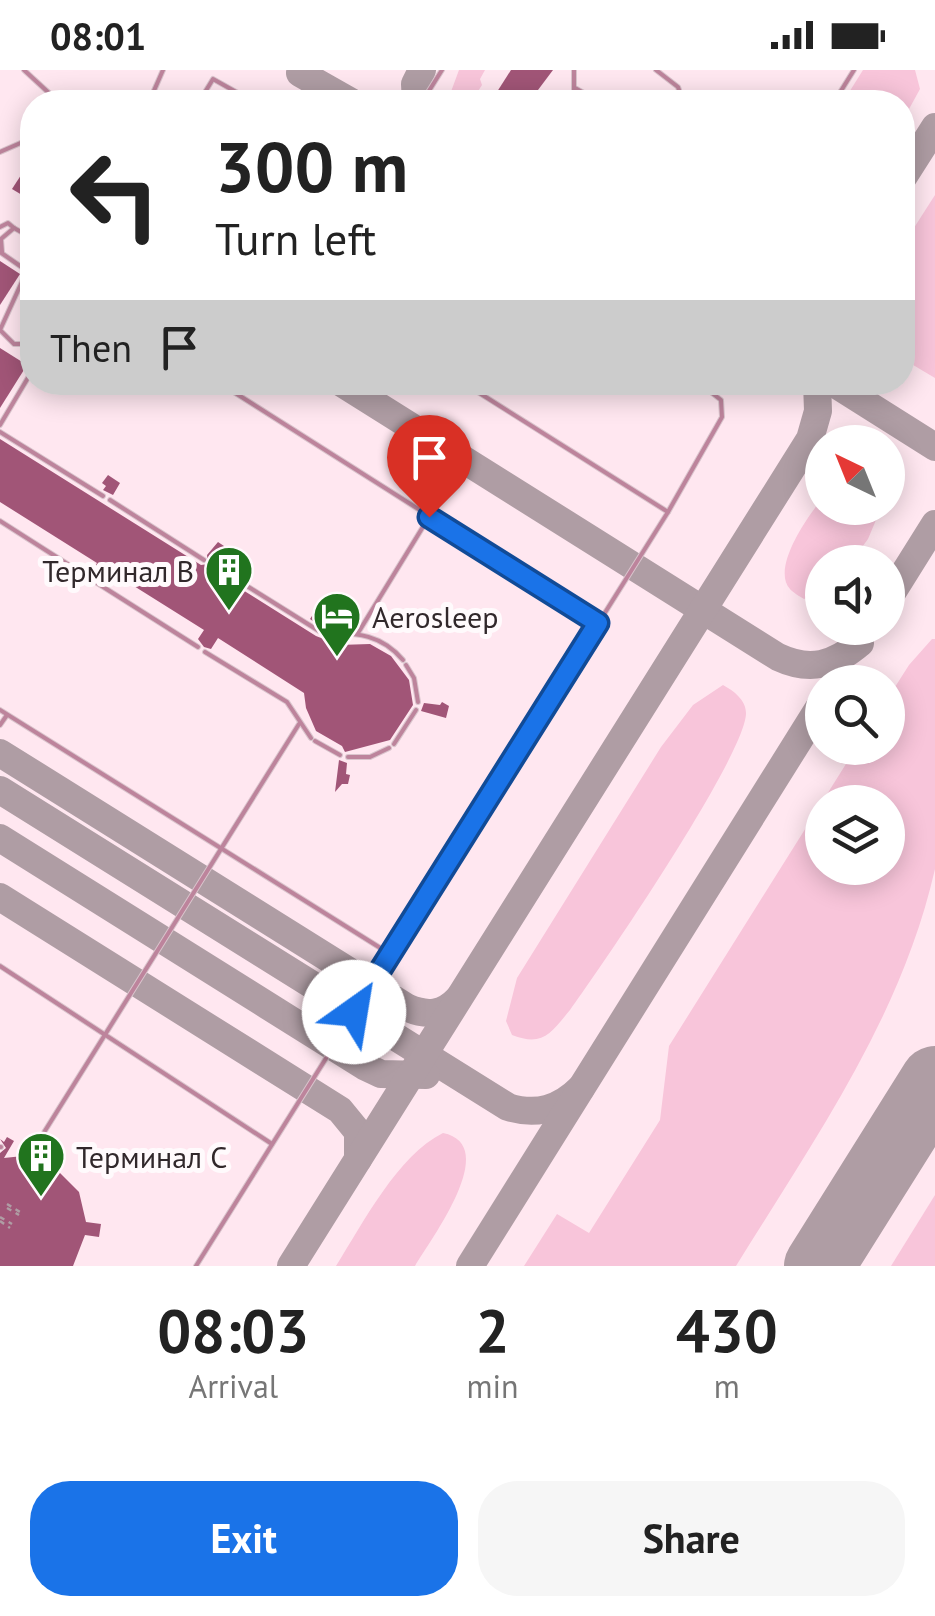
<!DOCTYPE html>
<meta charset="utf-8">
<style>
body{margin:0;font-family:"PT Sans",sans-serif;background:#f6f6f6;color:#222;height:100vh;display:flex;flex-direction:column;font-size:38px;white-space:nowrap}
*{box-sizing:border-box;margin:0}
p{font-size:32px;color:#767676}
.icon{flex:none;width:55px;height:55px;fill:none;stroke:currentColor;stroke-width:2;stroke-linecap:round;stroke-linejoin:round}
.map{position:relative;height:1196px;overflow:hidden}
.panel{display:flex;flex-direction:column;background:#fff;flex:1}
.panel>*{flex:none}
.top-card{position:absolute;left:20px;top:20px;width:895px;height:305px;border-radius:40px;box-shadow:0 5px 25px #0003;background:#fff;color:#222;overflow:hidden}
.needle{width:65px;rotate:317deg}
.tools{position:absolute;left:805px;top:355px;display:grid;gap:20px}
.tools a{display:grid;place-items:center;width:100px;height:100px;border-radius:50%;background:#fff;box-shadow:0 5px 25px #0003;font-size:50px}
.pin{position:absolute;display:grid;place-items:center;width:85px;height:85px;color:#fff;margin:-102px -42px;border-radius:50% 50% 50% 0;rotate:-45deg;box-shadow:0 0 10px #0007}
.pin .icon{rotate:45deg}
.me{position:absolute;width:110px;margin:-55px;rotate:32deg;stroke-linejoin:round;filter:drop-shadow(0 0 8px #0008)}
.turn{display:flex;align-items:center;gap:35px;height:210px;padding:0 30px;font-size:45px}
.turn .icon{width:130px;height:130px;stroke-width:2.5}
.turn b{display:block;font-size:70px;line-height:85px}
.then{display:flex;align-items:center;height:95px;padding:0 30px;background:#0003;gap:20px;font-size:38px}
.eta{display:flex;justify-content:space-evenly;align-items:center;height:170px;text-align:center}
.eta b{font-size:60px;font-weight:800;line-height:70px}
.primary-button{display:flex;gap:20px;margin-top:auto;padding:20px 30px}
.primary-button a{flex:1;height:115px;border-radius:40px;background:#1a73e8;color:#fff;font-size:40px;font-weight:800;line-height:115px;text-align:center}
.primary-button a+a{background:#f6f6f6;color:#222}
.status{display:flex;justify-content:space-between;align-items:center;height:70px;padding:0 50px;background:#fff;direction:ltr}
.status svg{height:28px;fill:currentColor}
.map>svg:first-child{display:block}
</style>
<div class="status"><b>08:01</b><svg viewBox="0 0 49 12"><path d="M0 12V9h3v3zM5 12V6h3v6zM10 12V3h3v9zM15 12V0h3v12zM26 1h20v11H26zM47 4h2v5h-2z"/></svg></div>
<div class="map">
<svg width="935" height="1196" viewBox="0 0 935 1196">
<rect width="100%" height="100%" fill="#ffe7f0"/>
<g fill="#f8c5da" fill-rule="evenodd">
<polygon points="459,0 485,0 480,9 482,15 471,32 452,32 449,27"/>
<polygon points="863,0 915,0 920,19 903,50 902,32 843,32"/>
<polygon points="935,125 935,308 903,289 903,175"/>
<path d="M822,429V438H881L868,469L851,492H822V522L804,529C802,528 791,521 790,519C771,498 808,446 822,429Z"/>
<path d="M932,569H935V799C901,948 815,1068 736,1196H524L557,1144L589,1163L660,1050L669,976L856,678H888V628L909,595ZM888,732V798H822V732Z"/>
<path d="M723,615C734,621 746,630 746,643C746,685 602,896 570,940C551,963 543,977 512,965L506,951L517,908L661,677L693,635Z"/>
<path d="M443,1063C502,1075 431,1169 415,1196H336C363,1153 398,1085 443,1063Z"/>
<polygon points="935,1125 935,1196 891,1196"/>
</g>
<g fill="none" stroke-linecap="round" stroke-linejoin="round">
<g stroke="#af9da4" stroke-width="28">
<polyline points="300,3 351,32"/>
<polyline points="416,32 415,14 422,0"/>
<polyline points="902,109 935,57"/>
<path d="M340,312L778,587C810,602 834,595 860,573"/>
<polyline points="832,312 935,377"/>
<polyline points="888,529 935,454"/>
<path d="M0,683L408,938C427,946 443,945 458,929"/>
<path d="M0,720L508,1037C537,1046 560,1039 581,1018"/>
<polyline points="0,768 364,996 381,1004 426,1005"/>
<polyline points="0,827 340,1040 358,1062 358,1089"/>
<polyline points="918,1038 935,991"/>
<polyline points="291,1196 810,369 818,341 817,312"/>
<polyline points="470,1196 822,633"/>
</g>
<polyline stroke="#af9da4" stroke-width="70" points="819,1196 935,1011"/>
</g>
<g fill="#a15577">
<polygon points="511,0 553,0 529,32 506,32 495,25"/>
<polygon points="23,102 32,109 32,131 12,119"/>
<polygon points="0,191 20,204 0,235"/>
<polygon points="0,278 27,295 0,338"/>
<polygon points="0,369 201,495 208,494 207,485 218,472 227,478 213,496 214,502 316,566 339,575 370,574 391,586 409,610 413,635 390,670 345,682 342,676 316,661 306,638 304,623 218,568 211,579 204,577 198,569 204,560 110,501 104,511 96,507 91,502 97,493 0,432"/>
<polygon points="108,405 120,413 113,425 103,420 106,416 102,413"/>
<polygon points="316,540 334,552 330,558 324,559 310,549"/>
<polygon points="442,632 449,636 446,648 421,641 424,633 440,635"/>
<polygon points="339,690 347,693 346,704 350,705 348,714 342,714 335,722"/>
<polygon points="7,1067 14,1071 4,1088 23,1086 26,1093 34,1088 54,1097 79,1122 86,1152 101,1154 99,1167 85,1165 73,1196 0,1196 0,1083 6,1078 0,1069 4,1072"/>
</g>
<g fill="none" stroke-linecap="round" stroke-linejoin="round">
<g stroke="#dac5cd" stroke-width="6">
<g id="service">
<polyline points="24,0 49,23 51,32"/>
<polyline points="574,0 574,32"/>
<polyline points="656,0 678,17 683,32"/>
<polyline points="575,18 600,32"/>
<polyline points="149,32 163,0"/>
<polyline points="199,32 213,9 254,32"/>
<polyline points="422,32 442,0"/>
<polyline points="834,32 854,0"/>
<polyline points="0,82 32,68"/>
<polyline points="0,157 8,153 14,158"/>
<polyline points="0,182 23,198 26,203 0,260 14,274 23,274 32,261"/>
<polyline points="2,182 1,169 14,158 32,168"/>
<polyline points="218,312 598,553"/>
<polyline points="462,312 668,442"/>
<polyline points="0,355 32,301"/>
<polyline points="0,362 103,426"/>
<polyline points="110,430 204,490"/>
<polyline points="0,451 91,509"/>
<polyline points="218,498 319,561"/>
<polyline points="97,513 198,577"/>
<polyline points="358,563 429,447"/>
<path d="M326,564C357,562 382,565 403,590"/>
<polyline points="205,582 287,632 311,668"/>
<polyline points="406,595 414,608 418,632"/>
<polyline points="0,640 390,884"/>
<polyline points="0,655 7,645"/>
<polyline points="315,671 340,685"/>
<polyline points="394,674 416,640"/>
<polyline points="348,687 370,687 389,678"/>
<polyline points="0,896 272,1074"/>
<polyline points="0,1077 1,1077"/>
<polyline points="28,1088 299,654"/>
<polyline points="196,1196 668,442 722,347 721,330 698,312"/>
</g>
</g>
<g stroke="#af9da4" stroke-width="2.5" stroke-dasharray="5 5" stroke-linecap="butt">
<polyline points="7,1134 20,1142"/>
<polyline points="7,1138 19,1145"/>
<polyline points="0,1147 12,1154"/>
<polyline points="0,1151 10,1158"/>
</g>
<use href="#service" stroke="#bd849c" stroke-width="4"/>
</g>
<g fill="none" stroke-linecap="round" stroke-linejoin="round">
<g stroke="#114b97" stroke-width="25">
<polyline id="route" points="354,942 598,553 429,447"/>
</g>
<use href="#route" stroke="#1a73e8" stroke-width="18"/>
</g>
<defs>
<g id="building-pin" transform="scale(2.5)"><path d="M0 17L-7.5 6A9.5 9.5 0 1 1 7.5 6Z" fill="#21741e" stroke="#fffafc"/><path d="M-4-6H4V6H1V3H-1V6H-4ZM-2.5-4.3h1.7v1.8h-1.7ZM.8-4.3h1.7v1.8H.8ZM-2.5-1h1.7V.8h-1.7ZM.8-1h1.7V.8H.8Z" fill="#fff"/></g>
<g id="hotel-pin" transform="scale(2.5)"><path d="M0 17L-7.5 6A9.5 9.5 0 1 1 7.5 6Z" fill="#21741e" stroke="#fffafc"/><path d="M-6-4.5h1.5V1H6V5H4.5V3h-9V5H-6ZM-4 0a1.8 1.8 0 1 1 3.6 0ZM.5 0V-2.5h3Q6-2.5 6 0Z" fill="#fff"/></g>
</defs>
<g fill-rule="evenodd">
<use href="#building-pin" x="229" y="500"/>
<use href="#hotel-pin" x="337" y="546"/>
<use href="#building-pin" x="41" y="1086"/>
</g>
<g text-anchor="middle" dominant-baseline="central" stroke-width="10" stroke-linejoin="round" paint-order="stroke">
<g font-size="30" fill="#31282b" stroke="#fffafc" text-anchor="start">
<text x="194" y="500" text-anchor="end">Терминал B</text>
<text x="372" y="546">Aerosleep</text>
<text x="76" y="1086">Терминал C</text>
</g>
</g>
</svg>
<div class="tools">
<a><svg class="needle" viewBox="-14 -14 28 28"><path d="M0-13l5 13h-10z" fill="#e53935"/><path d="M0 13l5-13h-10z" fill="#767676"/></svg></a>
<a><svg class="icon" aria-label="sound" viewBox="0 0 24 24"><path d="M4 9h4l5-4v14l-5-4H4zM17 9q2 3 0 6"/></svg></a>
<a><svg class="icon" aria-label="search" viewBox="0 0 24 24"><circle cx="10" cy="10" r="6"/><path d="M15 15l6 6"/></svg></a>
<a><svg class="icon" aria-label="layers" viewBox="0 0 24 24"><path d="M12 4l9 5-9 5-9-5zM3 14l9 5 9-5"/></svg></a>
</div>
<div class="pin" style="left:429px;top:447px;background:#d93025"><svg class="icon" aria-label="arrive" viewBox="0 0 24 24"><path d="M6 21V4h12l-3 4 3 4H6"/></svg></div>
<svg class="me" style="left:354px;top:942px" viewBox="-20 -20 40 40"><circle r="19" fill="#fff"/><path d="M0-13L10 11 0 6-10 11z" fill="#1a73e8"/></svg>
<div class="top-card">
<div class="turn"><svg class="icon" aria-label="left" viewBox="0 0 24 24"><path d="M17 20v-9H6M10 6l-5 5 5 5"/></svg><div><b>300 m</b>Turn left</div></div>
<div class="then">Then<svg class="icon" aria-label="arrive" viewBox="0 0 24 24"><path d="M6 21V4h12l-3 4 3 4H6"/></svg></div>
</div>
</div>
<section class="panel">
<div class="eta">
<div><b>08:03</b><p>Arrival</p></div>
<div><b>2</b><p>min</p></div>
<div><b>430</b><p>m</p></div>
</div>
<div class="primary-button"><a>Exit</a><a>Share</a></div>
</section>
